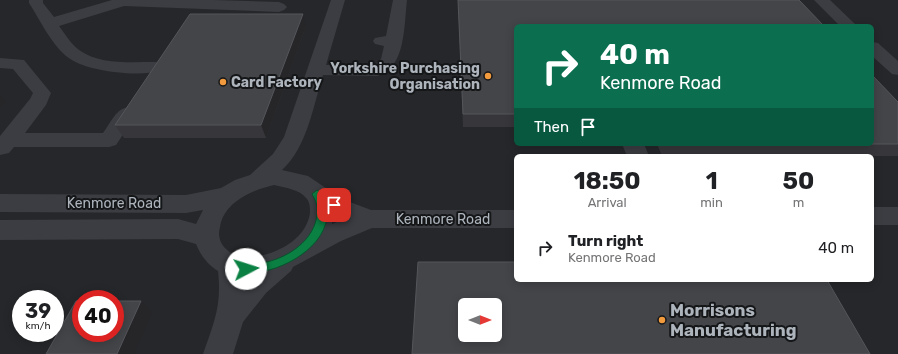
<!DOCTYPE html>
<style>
body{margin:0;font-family:Rubik,sans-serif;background:#f2f2f2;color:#202124;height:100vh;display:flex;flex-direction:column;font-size:15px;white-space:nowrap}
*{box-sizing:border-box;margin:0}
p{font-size:13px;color:#757577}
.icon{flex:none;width:22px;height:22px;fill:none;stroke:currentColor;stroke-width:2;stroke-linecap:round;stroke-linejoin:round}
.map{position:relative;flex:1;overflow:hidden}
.side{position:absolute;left:514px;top:154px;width:360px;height:128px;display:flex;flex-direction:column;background:#fff;border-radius:6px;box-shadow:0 2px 10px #0003}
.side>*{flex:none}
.guide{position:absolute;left:514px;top:24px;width:360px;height:122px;border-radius:6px;box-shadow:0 2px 10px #0003;background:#0b6e4f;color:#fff;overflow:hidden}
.needle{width:26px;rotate:90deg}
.controls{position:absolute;left:458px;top:298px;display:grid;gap:8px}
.controls a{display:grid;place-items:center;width:44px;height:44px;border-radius:6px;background:#fff;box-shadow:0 2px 10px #0003;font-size:20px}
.speed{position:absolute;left:12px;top:290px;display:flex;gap:8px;font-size:20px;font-weight:700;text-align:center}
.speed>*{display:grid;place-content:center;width:52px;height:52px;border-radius:50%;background:#fff;box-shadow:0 2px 10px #0003;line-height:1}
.speed small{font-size:10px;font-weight:400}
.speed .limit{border:6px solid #d22;background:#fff;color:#111}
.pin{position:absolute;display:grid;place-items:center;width:34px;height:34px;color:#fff;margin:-17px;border-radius:8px;box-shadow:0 2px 6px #0006}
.me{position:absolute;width:44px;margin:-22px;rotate:85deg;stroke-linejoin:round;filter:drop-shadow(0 0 3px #0008)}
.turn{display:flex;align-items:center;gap:14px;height:84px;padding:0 20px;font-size:18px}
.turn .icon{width:52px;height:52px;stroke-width:2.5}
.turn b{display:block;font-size:28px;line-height:34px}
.then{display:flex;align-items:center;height:38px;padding:0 20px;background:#0003;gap:8px;font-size:15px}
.eta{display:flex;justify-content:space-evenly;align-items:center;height:68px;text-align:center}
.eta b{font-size:24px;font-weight:700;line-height:28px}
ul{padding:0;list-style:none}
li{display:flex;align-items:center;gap:12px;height:52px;padding:0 20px}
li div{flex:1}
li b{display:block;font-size:15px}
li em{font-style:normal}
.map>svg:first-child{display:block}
</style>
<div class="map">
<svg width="898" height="354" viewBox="0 0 898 354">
<rect width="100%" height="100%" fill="#1a1b1d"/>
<path fill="#26272a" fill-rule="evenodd" d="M0,0H898V354H0ZM516,26H872V144H516ZM516,156H872V280H516ZM21,299H55V333H21ZM81,299H115V333H81ZM465,305H495V335H465Z"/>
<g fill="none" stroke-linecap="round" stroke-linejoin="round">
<g fill="#3b3d42" fill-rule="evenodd">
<path d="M29,0H43V3L54,17L112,0H214L279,2L284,4L287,7L284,10L279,12L124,6L59,26C65,34 71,44 79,50C100,65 130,62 155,62L161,63L164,67L161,71C137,77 85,72 66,56C50,42 40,20 29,3Z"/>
<path d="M331,0H345L326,65L375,64L381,59L384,46L375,44L373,41L375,38L386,36L393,0H407C404,24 406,69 377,76L323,75C313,107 307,147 282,170L308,176L342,199L371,210H516V228H372L341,241L293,267L291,271L266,293L243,322L233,354H203C214,323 222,305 218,271C207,264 201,256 196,244L178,239L0,240V220L178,219L196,224L203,210L186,213L0,212V194L186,195L221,188L235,180L250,175L273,154L284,137ZM274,185C285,188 300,189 307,199C310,203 310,208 310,213C306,242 269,259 242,257C235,257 229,252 224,247C219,241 218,234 220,227C224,202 252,190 274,185ZM333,214L344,219L332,224Z"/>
<polygon points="814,0 830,0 857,26 840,26"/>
<polygon points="872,42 878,43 898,61 898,75 892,74 872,56"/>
<path d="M0,58L24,60L51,93L46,105L25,133H103C112,121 118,103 135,108L138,112L116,145L109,147H14L9,153L0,155V136L30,99L33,93L13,69L0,68Z"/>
<polygon points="622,144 644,144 649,156 627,156"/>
<rect x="872" y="207" width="26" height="18"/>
</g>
</g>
<g fill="#37373b">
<polygon points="458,0 799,0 516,26 516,127 463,127"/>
<polygon points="306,26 266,138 124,138 115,125"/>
<polygon points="898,102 898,156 662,156 657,144 872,144"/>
</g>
<g fill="#262629">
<polygon points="303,14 306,26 266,138 261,125"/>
<polygon points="0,95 6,102 0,108"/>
<polygon points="141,301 152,312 134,354 117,354"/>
</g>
<g fill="#444549" stroke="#54565b" fill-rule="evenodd">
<polygon points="458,0 799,0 824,26 516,26 516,114 463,114"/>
<polygon points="190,14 303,14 261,125 115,125"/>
<polygon points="872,75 898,102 898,144 872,144"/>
<polygon points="668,144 825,144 669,145"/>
<path d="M418,262H516V280H827L870,354H412ZM465,305H495V335H465Z"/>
<polygon points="76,301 81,301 81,333 115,333 115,301 141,301 117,354 46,354"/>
</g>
<path fill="#0b8043" stroke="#07532c" d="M317,190L337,202L339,205L334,208L326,204C335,241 288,269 258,272C253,273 248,274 243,272L241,269L243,265C250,263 259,264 267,262C292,256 319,236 317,208C317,203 314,198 312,194Z"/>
<g fill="#f19a3e" stroke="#151618" stroke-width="1.5">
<circle cx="488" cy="76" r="4"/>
<circle cx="223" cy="82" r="4"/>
<circle cx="662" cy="320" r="4"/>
</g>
<g text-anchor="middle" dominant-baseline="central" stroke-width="4" stroke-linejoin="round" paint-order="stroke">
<g font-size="14" font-weight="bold" fill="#adb4bc" stroke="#151618" text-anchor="end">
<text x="480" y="68">Yorkshire Purchasing<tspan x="480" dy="16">Organisation</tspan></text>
<text x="231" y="82" text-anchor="start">Card Factory</text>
</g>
<g font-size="14" fill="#adb4bc" stroke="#151618">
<text x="114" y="203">Kenmore Road</text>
<text x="443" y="219">Kenmore Road</text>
</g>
<g font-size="17" font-weight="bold" fill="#adb4bc" stroke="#151618" text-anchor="start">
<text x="670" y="310">Morrisons<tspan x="670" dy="20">Manufacturing</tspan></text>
</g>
</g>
</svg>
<div class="controls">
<a><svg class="needle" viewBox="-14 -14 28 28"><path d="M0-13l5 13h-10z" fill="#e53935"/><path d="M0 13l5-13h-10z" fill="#757577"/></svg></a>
</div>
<div class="speed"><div>39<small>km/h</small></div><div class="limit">40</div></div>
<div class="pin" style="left:334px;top:205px;background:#d93025"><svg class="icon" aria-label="arrive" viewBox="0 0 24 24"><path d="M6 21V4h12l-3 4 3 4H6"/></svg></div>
<svg class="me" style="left:246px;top:269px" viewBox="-20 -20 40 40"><circle r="19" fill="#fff"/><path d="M0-13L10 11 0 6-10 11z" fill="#0b8043"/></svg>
<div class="guide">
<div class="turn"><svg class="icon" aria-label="right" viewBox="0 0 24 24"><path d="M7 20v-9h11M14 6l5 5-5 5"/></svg><div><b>40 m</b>Kenmore Road</div></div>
<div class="then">Then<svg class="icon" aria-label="arrive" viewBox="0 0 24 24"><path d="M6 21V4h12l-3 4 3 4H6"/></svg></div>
</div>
<section class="side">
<div class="eta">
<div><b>18:50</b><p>Arrival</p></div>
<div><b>1</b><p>min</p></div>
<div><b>50</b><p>m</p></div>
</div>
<ul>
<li><svg class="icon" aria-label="right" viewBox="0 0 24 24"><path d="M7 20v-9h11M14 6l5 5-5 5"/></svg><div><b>Turn right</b><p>Kenmore Road</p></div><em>40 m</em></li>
</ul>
</section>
</div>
